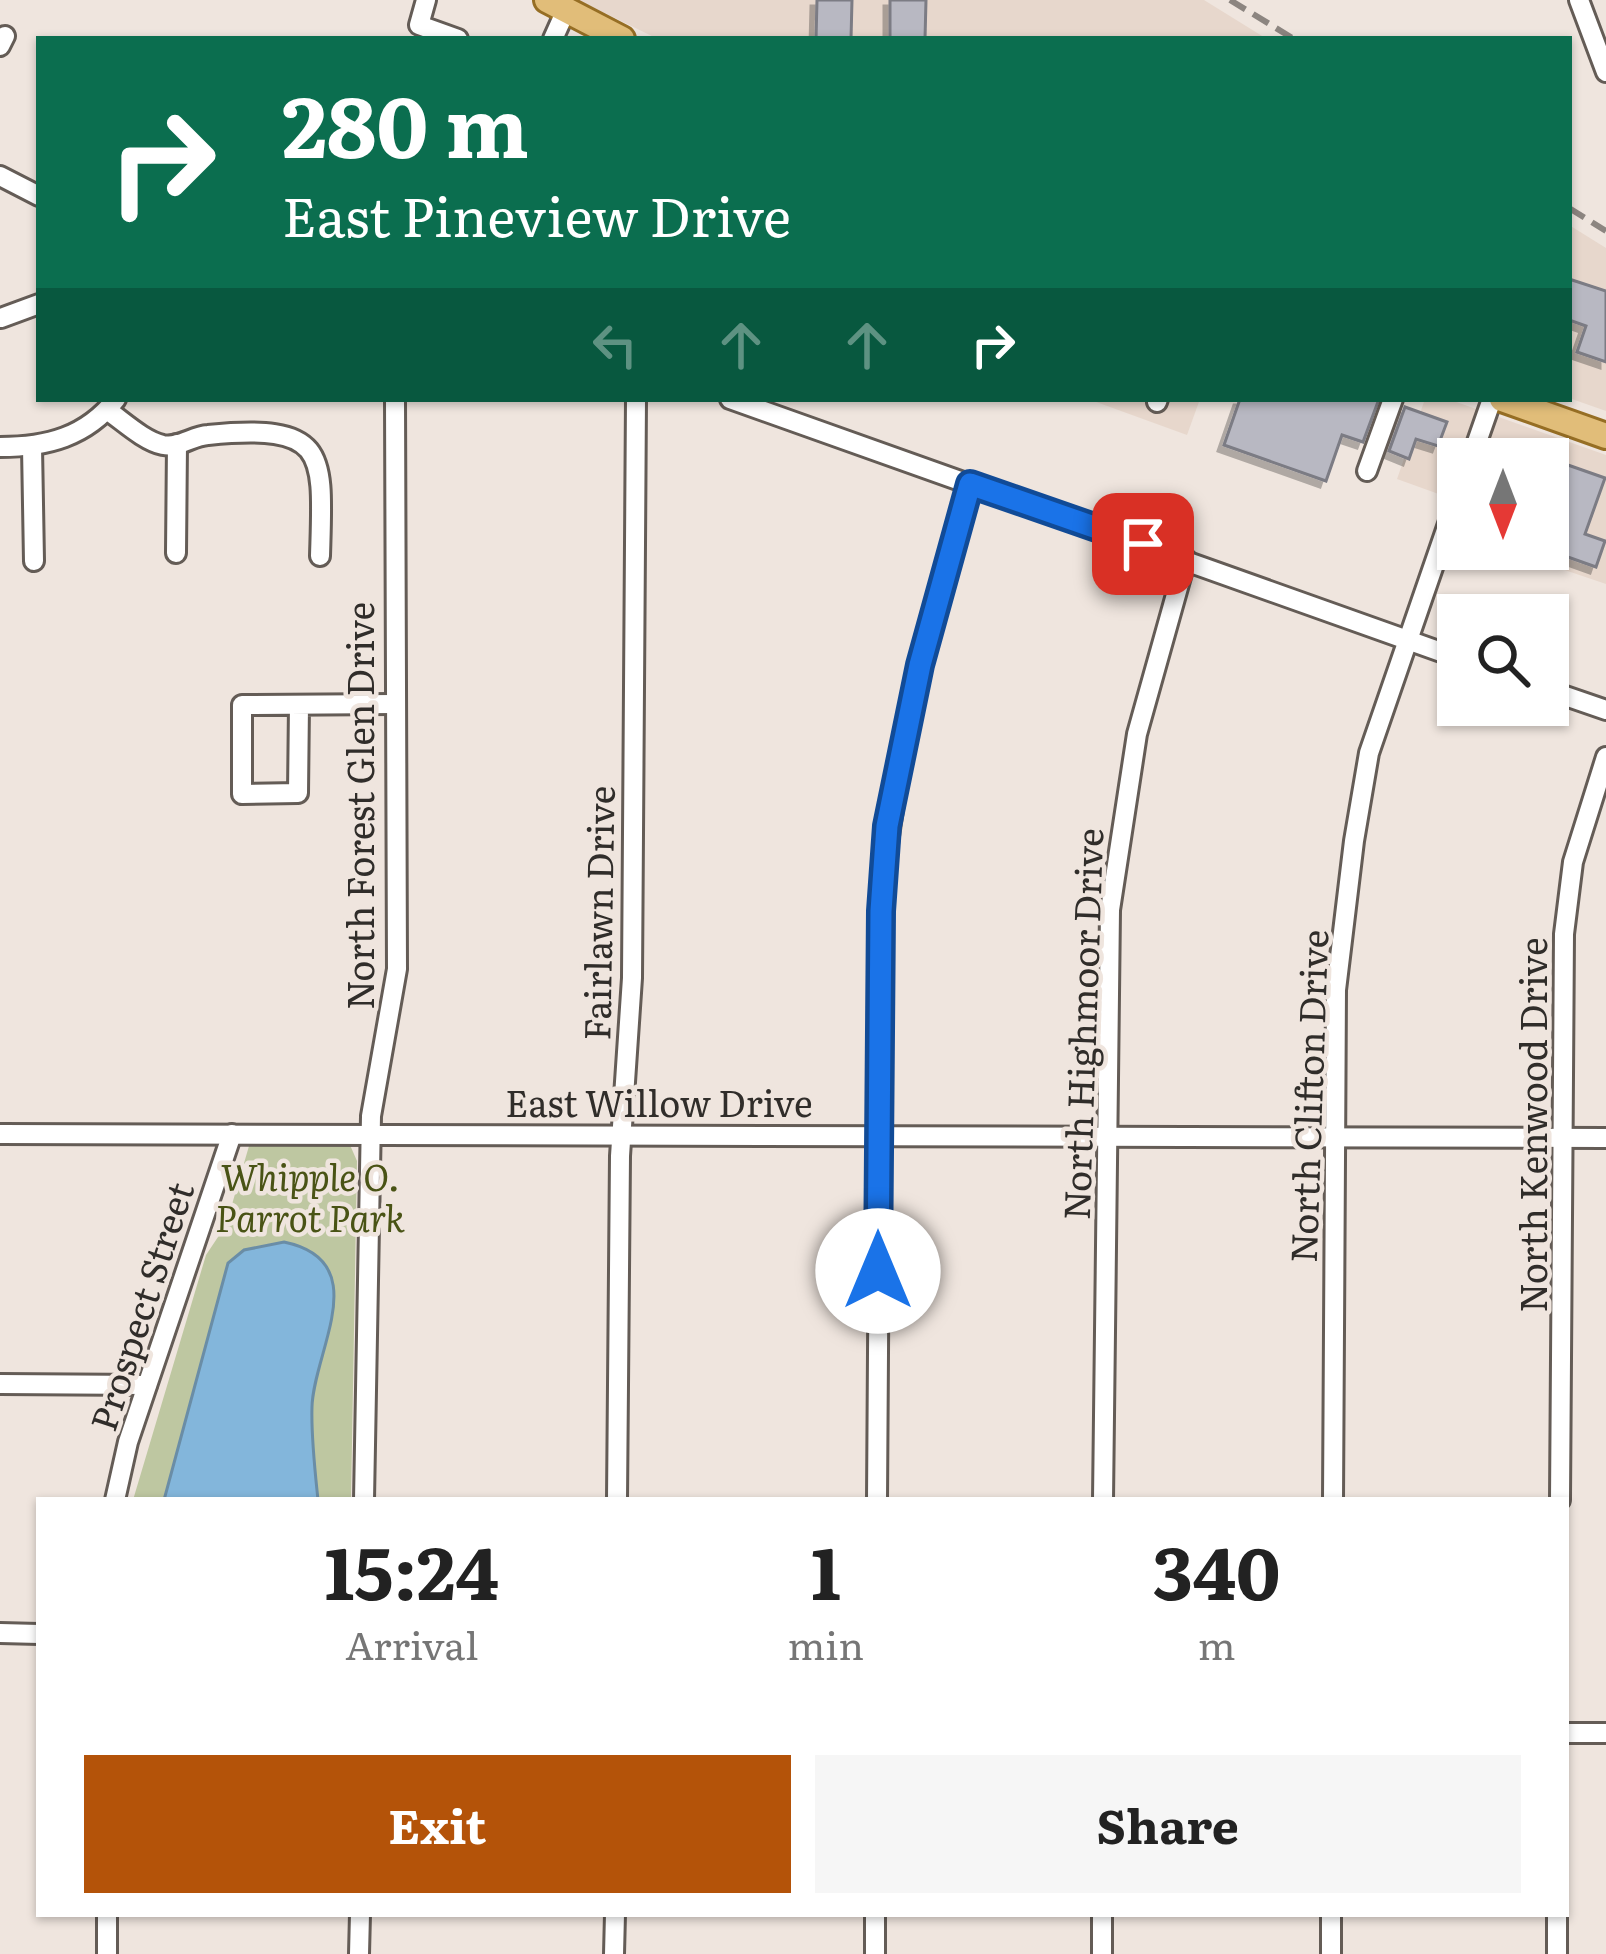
<!DOCTYPE html>
<style>
body{margin:0;font-family:Literata,serif;background:#f6f6f6;color:#222;height:100vh;display:flex;flex-direction:column;font-size:45px;white-space:nowrap}
*{box-sizing:border-box;margin:0}
p{font-size:39px;color:#767676}
.icon{flex:none;width:66px;height:66px;fill:none;stroke:currentColor;stroke-width:2;stroke-linecap:round;stroke-linejoin:round}
.map{position:relative;flex:1;overflow:hidden}
.panel{position:absolute;left:36px;top:1497px;width:1533px;height:420px;display:flex;flex-direction:column;background:#fff;border-radius:0px;box-shadow:0 3px 9px #0004}
.panel>*{flex:none}
.top-card{position:absolute;left:36px;top:36px;width:1536px;height:366px;border-radius:0px;box-shadow:0 3px 9px #0004;background:#0b6e4f;color:#fff;overflow:hidden}
.needle{width:78px;rotate:180deg}
.buttons{position:absolute;left:1437px;top:438px;display:grid;gap:24px}
.buttons a{display:grid;place-items:center;width:132px;height:132px;border-radius:0px;background:#fff;box-shadow:0 3px 9px #0004;font-size:60px}
.pin{position:absolute;display:grid;place-items:center;width:102px;height:102px;color:#fff;margin:-51px;border-radius:24px;box-shadow:0 6px 18px #0006}
.me{position:absolute;width:132px;margin:-66px;rotate:0deg;stroke-linejoin:round;filter:drop-shadow(0 0 9px #0008)}
.turn{display:flex;align-items:center;gap:42px;height:252px;padding:0 48px;font-size:54px}
.turn .icon{width:156px;height:156px;stroke-width:2.5}
.turn b{display:block;font-size:84px;line-height:102px}
.lanes{display:flex;align-items:center;height:114px;padding:0 48px;background:#0003;justify-content:center;gap:60px;direction:ltr}
.lanes .off{opacity:.35}
.eta{display:flex;justify-content:space-evenly;align-items:center;height:204px;text-align:center}
.eta b{font-size:72px;font-weight:700;line-height:84px}
.primary-button{display:flex;gap:24px;margin-top:auto;padding:24px 48px}
.primary-button a{flex:1;height:138px;border-radius:0px;background:#b45309;color:#fff;font-size:48px;font-weight:700;line-height:138px;text-align:center}
.primary-button a+a{background:#f6f6f6;color:#222}
.map>svg:first-child{display:block}
</style>
<div class="map">
<svg width="1606" height="1954" viewBox="0 0 1606 1954">
<defs>
<filter id="shadow"><feDropShadow dx="-6" dy="6" stdDeviation="0" flood-color="#0004"/></filter>
</defs>
<rect width="100%" height="100%" fill="#efe5de"/>
<g fill="#e7d7cc">
<polygon points="578,0 1204,0 1267,39 658,39"/>
<polygon points="1569,225 1606,248 1606,411 1569,398"/>
<polygon points="1088,399 1200,399 1187,435"/>
<polygon points="1425,399 1448,399 1606,455 1606,584 1503,549 1548,549 1548,459 1458,459 1458,501 1397,479"/>
</g>
<polygon fill="#bec7a1" points="350,1145 357,1161 351,1500 133,1500 206,1255 226,1225 249,1146"/>
<path fill="#83b6db" stroke="#6a8da6" stroke-width="3" d="M284,1242C376,1261 313,1352 312,1407C311,1437 315,1471 318,1500H164L228,1263L244,1250Z"/>
<g fill="#b8b8c2" stroke="#7b7b84" stroke-width="3" filter="url(#shadow)">
<polygon points="817,0 852,0 851,39 816,39"/>
<polygon points="890,0 926,0 925,39 890,39"/>
<polygon points="1569,279 1606,291 1606,362 1577,352 1586,326 1569,320"/>
<polygon points="1240,399 1379,399 1363,442 1342,435 1326,481 1224,445"/>
<polygon points="1405,407 1447,422 1438,446 1416,439 1409,459 1389,451"/>
<polygon points="1548,458 1605,478 1585,534 1605,541 1596,567 1548,550"/>
</g>
<g fill="none" stroke-linecap="round" stroke-linejoin="round">
<g stroke="#645c56" stroke-width="24">
<g id="minor">
<polyline points="426,0 419,25 458,39"/>
<polyline points="1579,0 1606,72"/>
<polyline points="553,39 566,10"/>
<polyline points="0,46 5,36"/>
<polyline points="0,176 39,196"/>
<polyline points="1,318 39,304"/>
<polyline points="730,399 1458,658"/>
<polyline points="1157,402 1158,399"/>
<path d="M107,410C123,421 144,441 163,445C180,448 192,436 208,435C329,423 323,453 320,556"/>
<path d="M0,447C47,447 86,437 116,399"/>
<polyline points="32,447 34,561"/>
<polyline points="1471,459 1492,399"/>
<polyline points="1367,471 1393,399"/>
<polyline points="176,553 177,444"/>
<polyline points="1548,690 1606,710"/>
<polyline points="299,705 298,793 242,794 242,705 394,704"/>
<polyline points="0,1134 1606,1138"/>
<polyline points="0,1384 147,1385"/>
<polyline points="115,1500 128,1442 232,1134"/>
<polyline points="364,1500 371,1116 397,969 395,399"/>
<polyline points="617,1500 620,1156 632,978 636,399"/>
<path d="M877,1500L881,911C892,763 931,625 970,484"/>
<polyline points="1103,1500 1110,910 1137,734 1186,559"/>
<polyline points="1333,1500 1336,990 1354,841 1369,753 1458,495"/>
<polyline points="1560,1500 1564,934 1573,862 1606,757"/>
<polyline points="0,1633 39,1634"/>
<polyline points="1566,1733 1606,1733"/>
<polyline points="107,1954 107,1914"/>
<polyline points="359,1954 360,1914"/>
<polyline points="614,1954 615,1914"/>
<polyline points="875,1954 875,1914"/>
<polyline points="1102,1954 1102,1914"/>
<polyline points="1331,1954 1331,1914"/>
<polyline points="1557,1954 1557,1914"/>
</g>
</g>
<g stroke="#966e24" stroke-width="30">
<g id="major">
<polyline points="547,0 622,39"/>
<polyline points="1502,399 1606,436"/>
</g>
</g>
<use href="#minor" stroke="#fff" stroke-width="18"/>
<use href="#major" stroke="#e1bd79" stroke-width="24"/>
<g stroke="#8c8580" stroke-width="6" stroke-dasharray="18 9" stroke-linecap="butt">
<polyline points="1230,0 1294,39"/>
<polyline points="1569,208 1606,231"/>
</g>
</g>
<g fill="none" stroke-linecap="round" stroke-linejoin="round">
<g stroke="#114b97" stroke-width="30">
<polyline id="route" points="878,1271 881,911 887,826 920,665 970,484 1143,544"/>
</g>
<use href="#route" stroke="#1a73e8" stroke-width="21"/>
</g>
<g text-anchor="middle" dominant-baseline="central" stroke-width="9" stroke-linejoin="round" paint-order="stroke">
<g font-size="36" fill="#302d2a" stroke="#efe5de">
<text transform="translate(358 806) rotate(-90)">North Forest Glen Drive</text>
<text transform="translate(597 913) rotate(-89)">Fairlawn Drive</text>
<text transform="translate(1081 1024) rotate(-88)">North Highmoor Drive</text>
<text transform="translate(1307 1096) rotate(-88)">North Clifton Drive</text>
<text x="659" y="1101">East Willow Drive</text>
<text transform="translate(1531 1125) rotate(-90)">North Kenwood Drive</text>
<text transform="translate(140 1306) rotate(-72)">Prospect Street</text>
</g>
<g font-size="36" font-style="italic" fill="#495315" stroke="#efe5de">
<text x="310" y="1175">Whipple O.<tspan x="310" dy="41">Parrot Park</tspan></text>
</g>
</g>
</svg>
<div class="buttons">
<a><svg class="needle" viewBox="-14 -14 28 28"><path d="M0-13l5 13h-10z" fill="#e53935"/><path d="M0 13l5-13h-10z" fill="#767676"/></svg></a>
<a><svg class="icon" aria-label="search" viewBox="0 0 24 24"><circle cx="10" cy="10" r="6"/><path d="M15 15l6 6"/></svg></a>
</div>
<div class="pin" style="left:1143px;top:544px;background:#d93025"><svg class="icon" aria-label="arrive" viewBox="0 0 24 24"><path d="M6 21V4h12l-3 4 3 4H6"/></svg></div>
<svg class="me" style="left:878px;top:1271px" viewBox="-20 -20 40 40"><circle r="19" fill="#fff"/><path d="M0-13L10 11 0 6-10 11z" fill="#1a73e8"/></svg>
<div class="top-card">
<div class="turn"><svg class="icon" aria-label="right" viewBox="0 0 24 24"><path d="M7 20v-9h11M14 6l5 5-5 5"/></svg><div><b>280 m</b>East Pineview Drive</div></div>
<div class="lanes"><svg class="icon off" aria-label="left" viewBox="0 0 24 24"><path d="M17 20v-9H6M10 6l-5 5 5 5"/></svg><svg class="icon off" aria-label="ahead" viewBox="0 0 24 24"><path d="M12 20V5M6 11l6-6 6 6"/></svg><svg class="icon off" aria-label="ahead" viewBox="0 0 24 24"><path d="M12 20V5M6 11l6-6 6 6"/></svg><svg class="icon" aria-label="right" viewBox="0 0 24 24"><path d="M7 20v-9h11M14 6l5 5-5 5"/></svg></div>
</div>
<section class="panel">
<div class="eta">
<div><b>15:24</b><p>Arrival</p></div>
<div><b>1</b><p>min</p></div>
<div><b>340</b><p>m</p></div>
</div>
<div class="primary-button"><a>Exit</a><a>Share</a></div>
</section>
</div>
